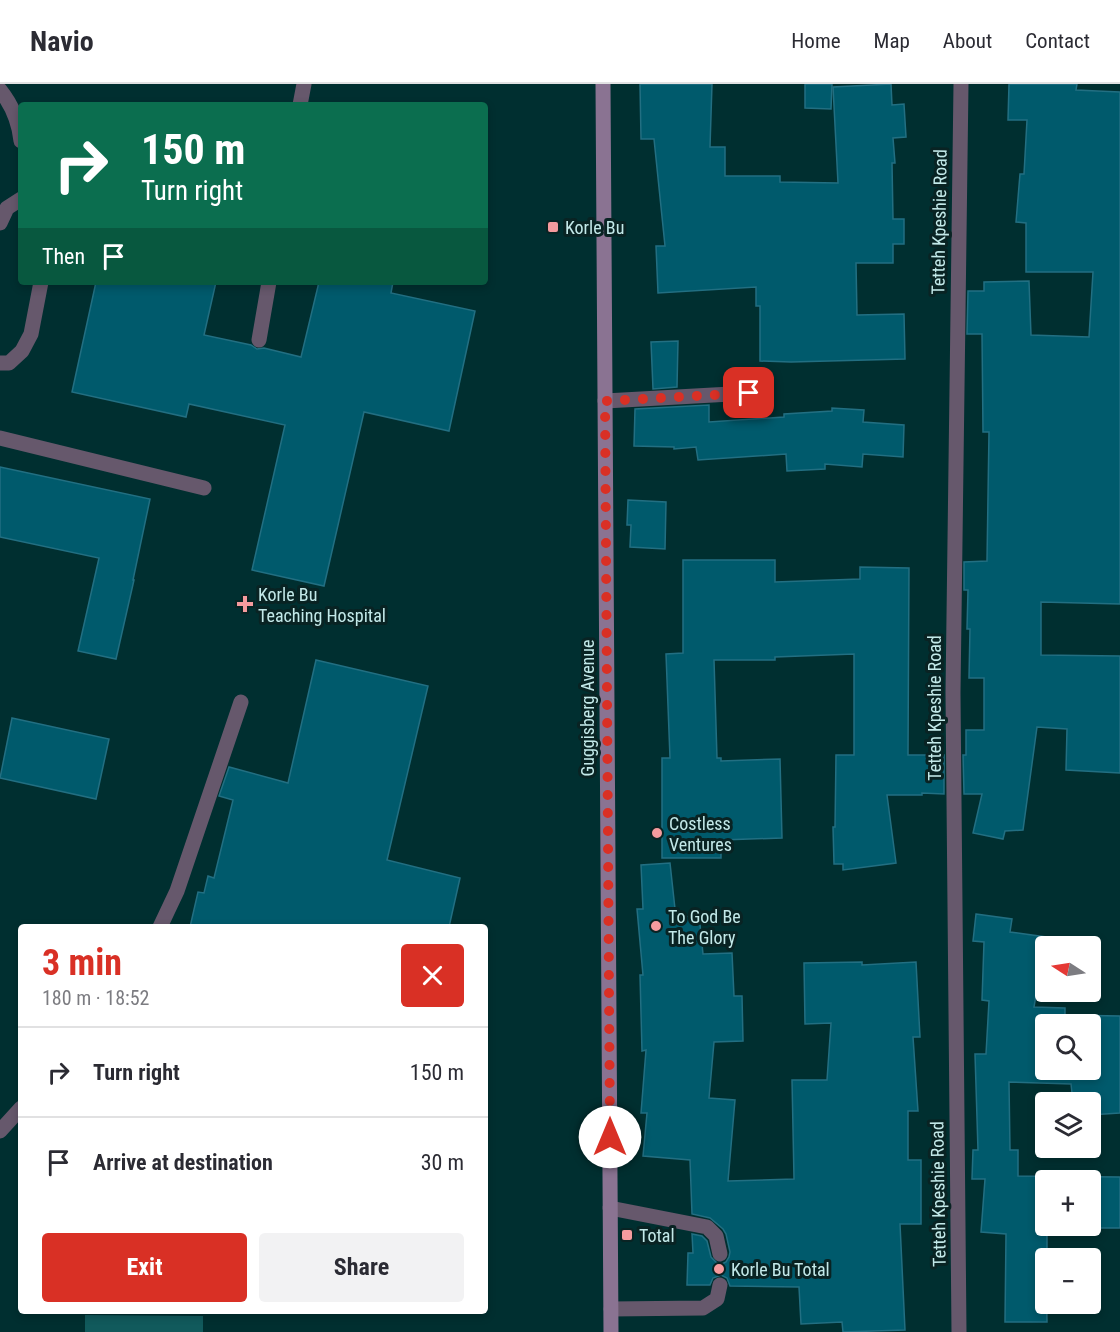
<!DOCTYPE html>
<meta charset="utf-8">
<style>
body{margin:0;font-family:"Roboto Condensed",sans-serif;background:#f2f2f3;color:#2b2b33;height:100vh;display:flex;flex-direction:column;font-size:22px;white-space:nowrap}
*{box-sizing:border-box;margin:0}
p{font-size:20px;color:#7c7c81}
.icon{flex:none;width:33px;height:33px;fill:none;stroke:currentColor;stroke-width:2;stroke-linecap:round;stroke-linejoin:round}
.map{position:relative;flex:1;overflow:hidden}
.side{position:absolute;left:18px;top:840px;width:470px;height:390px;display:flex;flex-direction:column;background:#fff;border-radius:6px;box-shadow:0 3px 9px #0003}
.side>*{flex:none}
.guide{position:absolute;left:18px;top:18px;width:470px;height:183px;border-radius:6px;box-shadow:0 3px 9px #0003;background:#0b6e4f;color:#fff;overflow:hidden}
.needle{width:39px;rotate:282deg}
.buttons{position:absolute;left:1035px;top:852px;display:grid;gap:12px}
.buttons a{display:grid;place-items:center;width:66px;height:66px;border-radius:6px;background:#fff;box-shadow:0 3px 9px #0003;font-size:30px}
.pin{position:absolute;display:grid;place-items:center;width:51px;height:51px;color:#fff;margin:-26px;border-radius:12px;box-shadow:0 3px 9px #0006}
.me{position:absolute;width:66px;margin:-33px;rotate:0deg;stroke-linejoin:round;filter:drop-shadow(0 0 4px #0008)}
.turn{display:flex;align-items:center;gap:21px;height:126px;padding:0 24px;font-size:27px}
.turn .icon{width:78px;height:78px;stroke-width:2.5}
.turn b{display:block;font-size:42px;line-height:51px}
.then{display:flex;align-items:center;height:57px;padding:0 24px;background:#0003;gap:12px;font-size:22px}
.round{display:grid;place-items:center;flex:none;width:63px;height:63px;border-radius:6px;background:#f2f2f3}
.summary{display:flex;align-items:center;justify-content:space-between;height:102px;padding:0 24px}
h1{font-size:36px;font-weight:700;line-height:45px;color:#d93025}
.button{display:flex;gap:12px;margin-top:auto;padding:12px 24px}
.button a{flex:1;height:69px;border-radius:6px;background:#d93025;color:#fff;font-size:24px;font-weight:700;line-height:69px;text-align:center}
.button a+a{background:#f2f2f3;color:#2b2b33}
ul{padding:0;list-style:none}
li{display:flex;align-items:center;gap:18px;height:90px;padding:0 24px;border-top:2px solid #e1e1e2}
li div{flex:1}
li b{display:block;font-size:22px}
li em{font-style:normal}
header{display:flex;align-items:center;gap:36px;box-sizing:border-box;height:84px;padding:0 30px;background:#fff;border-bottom:2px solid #e1e1e2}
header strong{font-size:28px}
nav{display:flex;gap:33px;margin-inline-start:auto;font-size:21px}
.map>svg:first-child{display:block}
</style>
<header>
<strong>Navio</strong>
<nav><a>Home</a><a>Map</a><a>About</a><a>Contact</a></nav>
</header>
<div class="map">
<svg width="1120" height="1248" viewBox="0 0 1120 1248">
<rect width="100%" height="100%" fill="#002f30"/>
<polygon fill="#115a5c" points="85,1231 203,1232 203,1248 85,1248"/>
<g fill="#005a6c" stroke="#226f82" stroke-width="1.5" fill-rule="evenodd">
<polygon points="640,0 712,0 710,63 725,63 725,92 780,92 780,98 838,99 833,3 891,0 892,21 904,20 906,53 893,54 895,79 892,79 893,135 904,135 904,160 893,160 893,179 856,179 857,231 904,230 905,275 791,278 760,277 760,222 756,222 756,203 658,209 656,162 665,162 654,55 641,55"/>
<polygon points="805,0 832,0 831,25 805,24"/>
<polygon points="1009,0 1077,0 1076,6 1120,8 1120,520 1041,518 1041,571 1120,572 1120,689 1066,686 1067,645 1037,643 1023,746 1005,747 1003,755 973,749 982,710 964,710 963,671 966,671 966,646 984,646 984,594 969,594 970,545 967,545 968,506 964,506 964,478 987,477 989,348 983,348 982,250 967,250 968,207 984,207 984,198 1029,197 1031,251 1089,253 1093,188 1026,188 1026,139 1016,138 1020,90 1024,90 1027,36 1008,36"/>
<polygon points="96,198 216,198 204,251 251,261 257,265 264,264 301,273 319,198 393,198 391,209 475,227 449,347 364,328 324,502 252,486 285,341 189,320 186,333 72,308"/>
<polygon points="678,257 677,303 653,305 651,258"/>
<polygon points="709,321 709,338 784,333 784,330 832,327 832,324 864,326 863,338 904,341 903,373 863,370 862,383 825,380 825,385 787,387 786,370 698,376 696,363 674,365 674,363 634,362 635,325"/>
<polygon points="0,383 150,415 133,496 134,496 116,575 78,567 99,474 0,453"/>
<polygon points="628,416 666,418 665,465 630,463 631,441 627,441"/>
<polygon points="683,476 775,476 775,498 860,495 860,483 909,484 908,671 944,671 944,710 922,709 922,711 887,711 896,779 843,786 843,780 834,780 833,743 835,743 836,671 854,671 854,570 775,573 775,576 714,576 717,674 721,674 721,677 780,675 782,754 721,756 721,774 662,774 662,674 670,674 666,570 683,569"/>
<polygon points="316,576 428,602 387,776 460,794 449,843 190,843 198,808 204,809 208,792 214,794 233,716 219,712 229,683 288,699"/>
<polygon points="12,634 109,655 96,715 0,694"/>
<polygon points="670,779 676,834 699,831 703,870 732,869 734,912 742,912 743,957 714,958 709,1014 735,1016 728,1097 794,1095 792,996 827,996 831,939 805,940 804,879 862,878 862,881 916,878 920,953 913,953 918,1027 908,1027 908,1076 921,1076 921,1140 900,1140 905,1246 843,1248 842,1238 801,1240 799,1203 730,1202 727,1194 721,1191 713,1194 710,1201 687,1201 688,1169 693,1169 692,1150 702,1152 707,1157 711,1173 717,1179 722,1180 726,1178 729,1173 730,1168 726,1150 723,1145 710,1134 692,1130 690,1076 643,1072 647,1029 641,1029 646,966 642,967 640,891 643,891 637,825 643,825 641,781"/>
<path d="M976,830L1012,835L1010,848L1046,853L1034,923L1065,924V931L1120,932V1029L1090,1031V1018H1073L1071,1000L1009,998L1010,1066H1018V1092L1120,1093V1144H1091V1146H1047V1174H1046L1047,1238H1005L1006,1150L981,1148L985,1095H972L973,1066H978L975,970H986L989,917L982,916L984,858L973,857ZM1046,940H1090V986H1046ZM1046,1096H1090V1142H1046Z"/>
</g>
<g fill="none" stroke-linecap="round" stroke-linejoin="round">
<g stroke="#66586c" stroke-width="15">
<path d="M0,6C12,21 19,38 21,57"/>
<polyline points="300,21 304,0"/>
<polyline points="0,139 7,124 21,115"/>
<polyline points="259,256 269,198"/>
<polyline points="0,279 9,279 22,267 31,250 41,198"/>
<polyline points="605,317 749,309"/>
<polyline points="0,354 204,404"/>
<polyline points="160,843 177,807 241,618"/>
<polyline points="0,1047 21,1024"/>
<polyline points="610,1124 707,1143 716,1152 720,1170"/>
<polyline points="611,1225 703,1224 717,1215 720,1201"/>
</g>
<polyline stroke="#66586c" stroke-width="15" points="959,1248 953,609 961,0"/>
<polyline stroke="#8a7392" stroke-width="15" points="603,0 611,1248"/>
</g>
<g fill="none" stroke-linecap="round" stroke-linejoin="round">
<polyline stroke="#d93025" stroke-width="10" stroke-dasharray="0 18" points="610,1053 605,317 749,309"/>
</g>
<g fill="#f59b9e" stroke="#092323" stroke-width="2">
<rect x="547" y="137" width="12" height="12" rx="3"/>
<path d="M242 511h6v6h6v6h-6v6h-6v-6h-6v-6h6z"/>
<circle cx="657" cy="749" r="6"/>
<circle cx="656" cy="842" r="6"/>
<rect x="621" y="1145" width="12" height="12" rx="3"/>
<circle cx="719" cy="1185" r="6"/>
</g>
<g text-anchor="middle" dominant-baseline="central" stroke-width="6" stroke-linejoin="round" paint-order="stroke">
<g font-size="18" fill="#c3e9e9" stroke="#092323">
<text transform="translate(939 138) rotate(-89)">Tetteh Kpeshie Road</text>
<text transform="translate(587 624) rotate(-90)">Guggisberg Avenue</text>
<text transform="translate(934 624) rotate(-90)">Tetteh Kpeshie Road</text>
<text transform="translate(938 1110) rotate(-91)">Tetteh Kpeshie Road</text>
</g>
<g font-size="18" fill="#c3e9e9" stroke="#092323" text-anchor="start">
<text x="565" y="143">Korle Bu</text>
<text x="258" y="510">Korle Bu<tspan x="258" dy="21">Teaching Hospital</tspan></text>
<text x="669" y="739">Costless<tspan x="669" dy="21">Ventures</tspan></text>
<text x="668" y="832">To God Be<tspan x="668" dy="21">The Glory</tspan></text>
<text x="639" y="1151">Total</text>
<text x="731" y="1185">Korle Bu Total</text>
</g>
</g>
</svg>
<div class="buttons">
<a><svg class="needle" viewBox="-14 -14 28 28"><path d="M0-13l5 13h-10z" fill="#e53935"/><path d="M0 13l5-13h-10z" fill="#7c7c81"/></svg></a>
<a><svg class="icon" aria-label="search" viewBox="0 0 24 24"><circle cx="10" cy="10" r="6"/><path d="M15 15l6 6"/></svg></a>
<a><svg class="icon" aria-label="layers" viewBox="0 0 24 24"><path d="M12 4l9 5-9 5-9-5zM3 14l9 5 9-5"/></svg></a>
<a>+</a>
<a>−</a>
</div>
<div class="pin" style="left:749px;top:309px;background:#d93025"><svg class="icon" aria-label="arrive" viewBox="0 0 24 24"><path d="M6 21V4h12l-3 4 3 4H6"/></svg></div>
<svg class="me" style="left:610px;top:1053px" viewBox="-20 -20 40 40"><circle r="19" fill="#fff"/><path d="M0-13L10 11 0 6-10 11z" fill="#d93025"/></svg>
<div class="guide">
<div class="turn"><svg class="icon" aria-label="right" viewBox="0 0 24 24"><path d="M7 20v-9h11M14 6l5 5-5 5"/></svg><div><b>150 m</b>Turn right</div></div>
<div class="then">Then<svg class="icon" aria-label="arrive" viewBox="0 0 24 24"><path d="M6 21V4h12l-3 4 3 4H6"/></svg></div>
</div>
<section class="side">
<div class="summary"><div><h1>3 min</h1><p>180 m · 18:52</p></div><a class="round" style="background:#d93025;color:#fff"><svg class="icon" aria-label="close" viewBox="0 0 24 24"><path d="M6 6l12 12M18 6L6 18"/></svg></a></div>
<ul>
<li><svg class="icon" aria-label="right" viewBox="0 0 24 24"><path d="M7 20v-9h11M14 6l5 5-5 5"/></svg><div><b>Turn right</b></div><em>150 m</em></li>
<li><svg class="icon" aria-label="arrive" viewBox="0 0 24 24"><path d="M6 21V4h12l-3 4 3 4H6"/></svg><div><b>Arrive at destination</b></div><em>30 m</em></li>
</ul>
<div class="button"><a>Exit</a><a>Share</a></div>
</section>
</div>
